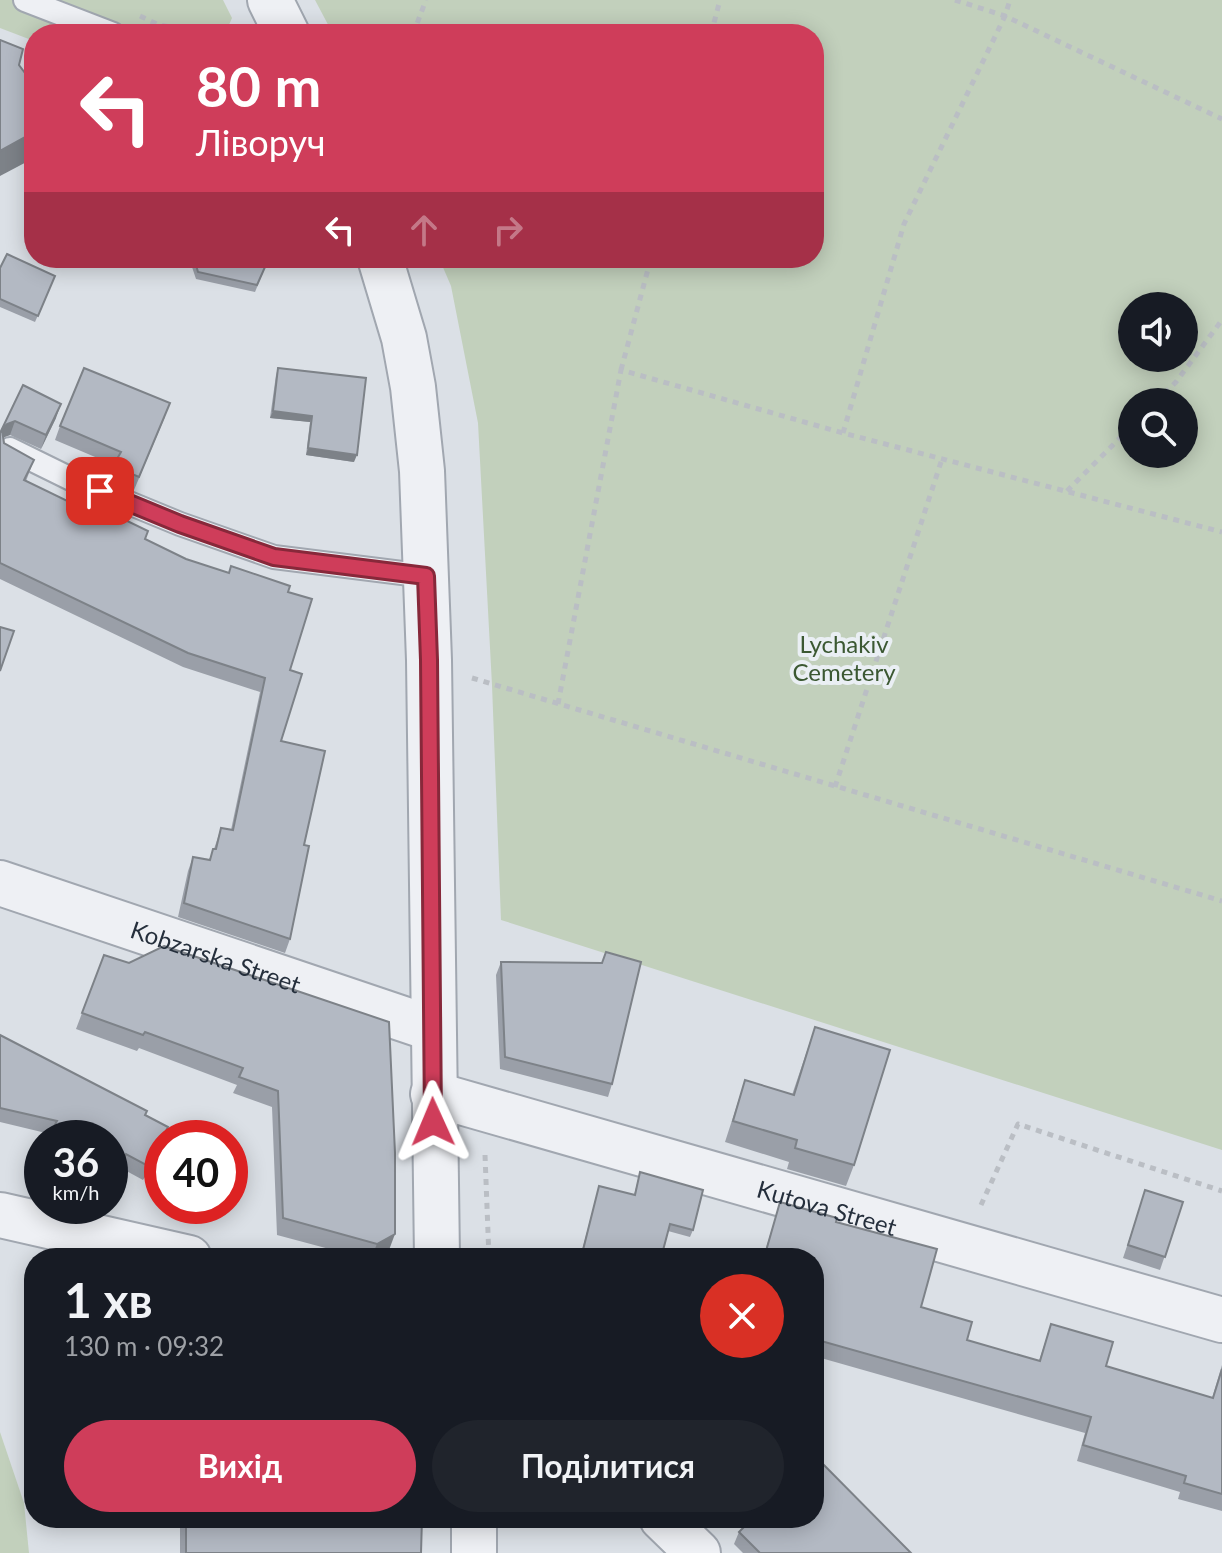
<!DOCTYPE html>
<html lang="uk">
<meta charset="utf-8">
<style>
body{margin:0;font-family:Lato,sans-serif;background:#20242c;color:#f1f3f6;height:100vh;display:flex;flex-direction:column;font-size:30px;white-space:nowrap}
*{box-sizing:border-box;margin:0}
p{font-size:26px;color:#9ea1a6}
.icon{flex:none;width:44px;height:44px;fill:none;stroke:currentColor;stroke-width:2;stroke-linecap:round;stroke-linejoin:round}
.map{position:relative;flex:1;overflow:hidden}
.sheet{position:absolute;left:24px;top:1248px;width:800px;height:280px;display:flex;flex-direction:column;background:#171b24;border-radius:32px;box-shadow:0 4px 20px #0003}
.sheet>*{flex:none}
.top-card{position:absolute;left:24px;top:24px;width:800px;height:244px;border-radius:32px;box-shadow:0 4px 20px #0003;background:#cf3d5a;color:#fff;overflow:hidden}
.controls{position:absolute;left:1118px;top:292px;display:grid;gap:16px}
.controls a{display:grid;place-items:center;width:80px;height:80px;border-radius:50%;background:#171b24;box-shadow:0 4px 20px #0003;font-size:40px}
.speed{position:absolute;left:24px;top:1120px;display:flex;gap:16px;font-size:40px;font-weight:700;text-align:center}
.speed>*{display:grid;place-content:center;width:104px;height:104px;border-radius:50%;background:#171b24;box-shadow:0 4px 20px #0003;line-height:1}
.speed small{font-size:20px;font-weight:400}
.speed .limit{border:12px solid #d22;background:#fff;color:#111}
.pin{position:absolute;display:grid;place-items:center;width:68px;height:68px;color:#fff;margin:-34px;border-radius:16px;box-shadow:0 4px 12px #0006}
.me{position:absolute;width:88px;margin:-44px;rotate:359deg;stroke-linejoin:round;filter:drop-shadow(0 0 6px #0008)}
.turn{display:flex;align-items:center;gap:28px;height:168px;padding:0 40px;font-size:36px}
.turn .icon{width:104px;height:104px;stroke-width:2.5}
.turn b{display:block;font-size:56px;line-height:68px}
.lanes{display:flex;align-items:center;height:76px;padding:0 40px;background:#0003;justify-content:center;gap:40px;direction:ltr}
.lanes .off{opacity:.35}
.round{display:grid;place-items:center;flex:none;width:84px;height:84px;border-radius:42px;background:#20242c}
.headline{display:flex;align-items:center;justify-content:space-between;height:136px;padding:0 40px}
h1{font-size:48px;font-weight:700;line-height:60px}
.button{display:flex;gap:16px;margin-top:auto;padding:16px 40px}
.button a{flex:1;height:92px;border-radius:48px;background:#cf3d5a;color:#fff;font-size:32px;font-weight:700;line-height:92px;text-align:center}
.button a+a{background:#20242c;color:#f1f3f6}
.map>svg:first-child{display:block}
</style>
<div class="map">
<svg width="1222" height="1553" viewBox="0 0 1222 1553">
<rect width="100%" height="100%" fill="#dbe0e6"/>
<g fill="#c2d0bc" fill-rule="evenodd">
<polygon points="0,0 223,0 232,18 225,34 34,34 34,41 0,28"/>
<path d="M315,0H1222V1150L501,920L492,685L478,423L451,286L439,258H814V34H333ZM1132,306H1184V358H1132ZM1132,402H1184V454H1132Z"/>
<polygon points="0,1432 24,1503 29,1553 0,1553"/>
</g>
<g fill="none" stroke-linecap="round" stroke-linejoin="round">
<g stroke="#a1a7b0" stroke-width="26">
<g id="service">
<polyline points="25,0 113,34"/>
<polyline points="10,449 73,480 180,524 274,557 426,576"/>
</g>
</g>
<g stroke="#a1a7b0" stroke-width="48">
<g id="minor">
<path id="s1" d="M0,883L433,1029"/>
<path id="s2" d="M433,1094L1222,1320"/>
<polyline points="0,1215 189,1258"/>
</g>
</g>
<g stroke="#a1a7b0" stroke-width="48">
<g id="tertiary">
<polyline points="270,0 287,34"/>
<polyline points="380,258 404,338 413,387 422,471 429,660 437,1258"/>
<polyline points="662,1518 698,1553"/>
<polyline points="474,1553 474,1518"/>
</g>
</g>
<g stroke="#babec4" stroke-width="5" stroke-dasharray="6 6" stroke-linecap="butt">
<polyline points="955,0 1005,16 1222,119"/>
<polyline points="140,16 159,25 215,34"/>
<polyline points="413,34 426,0"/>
<polyline points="711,34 720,0"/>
<polyline points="621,370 651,258"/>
<polyline points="1156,402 1176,382 1222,320"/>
<polyline points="843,433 904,224 1005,16 1010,0"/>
<polyline points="1067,491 1132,426"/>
<polyline points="472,678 1222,901"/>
<polyline points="558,704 621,370 843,433 1222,532"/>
<polyline points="835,787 942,459"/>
<polyline points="485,1155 489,1258"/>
<polyline points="981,1205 1018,1124 1222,1191"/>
</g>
<use href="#service" stroke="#eef0f4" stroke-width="22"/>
<use href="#minor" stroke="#eef0f4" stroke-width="44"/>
<use href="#tertiary" stroke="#eef0f4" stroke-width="44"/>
</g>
<g fill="#9a9fa8">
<polygon points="189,258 269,258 255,292 196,279"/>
<polygon points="0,268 55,276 35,322 0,307"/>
<polygon points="278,368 354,462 306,455 310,422 270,418 276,375"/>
<polygon points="23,385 56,418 41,449 10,435 3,437 4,443 34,460 26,481 88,511 122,518 148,531 145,539 186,559 288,592 290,670 281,741 304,845 290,939 285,953 178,917 188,871 193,857 209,860 214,849 221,828 231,830 260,692 183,667 0,579 0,433"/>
<polygon points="165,417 134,490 108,479 114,465 55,440 60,426"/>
<polygon points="606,952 612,1084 608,1097 500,1069 496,975 501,962 602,963"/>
<polygon points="104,955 129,963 389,1022 389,1250 374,1258 363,1258 277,1235 272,1107 233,1093 237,1085 139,1048 137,1051 76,1029"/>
<polygon points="815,1027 854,1165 846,1186 787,1169 789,1162 725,1142 745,1080 792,1095"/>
<polygon points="0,1035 168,1127 164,1138 162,1138 162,1143 143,1180 121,1168 113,1184 110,1182 110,1138 49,1138 50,1134 0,1122"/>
<polygon points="640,1172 693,1230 690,1237 668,1231 661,1258 580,1258 599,1186 634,1195"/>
<polygon points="780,1202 836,1222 921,1307 967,1340 1039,1361 1051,1324 1106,1366 1212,1398 1222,1365 1222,1511 1178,1499 1180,1492 1077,1461 1085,1433 814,1356 814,1258 763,1258"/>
<polygon points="1183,1202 1160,1270 1123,1258 1141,1204"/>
<polygon points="180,1518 422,1518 421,1553 180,1553"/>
<polygon points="739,1532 911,1553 743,1553 734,1544"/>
</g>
<g fill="#7d8288">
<polygon points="34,132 34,158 0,176 0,151"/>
<polygon points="61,404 56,418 41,449 46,435"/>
<polygon points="273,411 312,416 310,422 270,418"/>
<polygon points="15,421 10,435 2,438 2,430 7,424"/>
<polygon points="308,448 357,455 354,462 306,455"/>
<polygon points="162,1139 162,1143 143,1180 148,1166"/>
<polygon points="126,1154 121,1168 113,1184 118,1170"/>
<polygon points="395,1234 389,1250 374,1258 371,1258 377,1244"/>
</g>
<g fill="#b3b9c3" stroke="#7d8288" stroke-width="2">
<polygon points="0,40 23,49 19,65 34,85 34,132 0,151"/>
<polygon points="7,254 55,276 38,316 0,299 0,268"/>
<polygon points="194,258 269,258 257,285 198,272"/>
<polygon points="84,368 170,403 139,477 113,466 121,452 60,426"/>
<polygon points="278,368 366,378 357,455 308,448 312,416 273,411"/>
<polygon points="23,385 61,404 46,435 15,421 7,424 2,430 4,443 34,460 24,480 88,511 100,490 128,502 121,518 148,531 145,539 186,559 229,573 231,566 290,586 288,592 312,599 290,670 302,674 281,741 325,751 304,845 309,846 290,939 184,903 193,857 210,860 213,849 216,849 221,828 233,830 265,678 188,653 0,563 0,433"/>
<polygon points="0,627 14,631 0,671"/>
<polygon points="164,946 389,1022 395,1153 395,1234 377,1244 283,1218 278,1091 239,1077 243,1068 145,1032 143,1035 82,1013 104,955 129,963"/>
<polygon points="606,952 641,962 612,1084 505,1057 501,962 602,963"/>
<polygon points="815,1027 890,1050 854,1165 795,1148 797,1140 733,1121 745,1080 794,1095"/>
<polygon points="0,1035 147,1111 145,1115 168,1127 148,1166 126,1154 118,1170 110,1166 110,1138 68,1138 52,1130 57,1121 0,1108"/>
<polygon points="640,1172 703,1190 693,1230 670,1224 661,1258 581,1258 599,1186 635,1195"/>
<polygon points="1145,1190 1183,1202 1165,1257 1128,1245"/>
<polygon points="780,1202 837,1218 836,1222 937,1249 921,1307 972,1322 967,1340 1040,1361 1051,1324 1113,1342 1106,1366 1213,1398 1222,1369 1222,1494 1184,1483 1186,1476 1083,1445 1091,1417 814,1339 814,1258 764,1258"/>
<polygon points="519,1252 543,1258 519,1258"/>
<polygon points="815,1456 911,1553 760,1553 739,1532 753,1518 814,1518 814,1457"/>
<polygon points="186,1518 422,1518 421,1553 186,1553"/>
</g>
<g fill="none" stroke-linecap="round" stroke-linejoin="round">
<g stroke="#87283a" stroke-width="20">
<polyline id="route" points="100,491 180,524 274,557 426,576 429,660 433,1122"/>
</g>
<use href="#route" stroke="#cf3d5a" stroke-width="14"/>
</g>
<g text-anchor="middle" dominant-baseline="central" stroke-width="8" stroke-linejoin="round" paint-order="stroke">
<g font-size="24" fill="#3b5832" stroke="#eaeff4">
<text x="844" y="643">Lychakiv<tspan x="844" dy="28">Cemetery</tspan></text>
</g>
<g font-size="24" fill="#252f3c" stroke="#eaeff4">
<text stroke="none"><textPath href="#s1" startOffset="228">Kobzarska Street</textPath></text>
<text stroke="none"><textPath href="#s2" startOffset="410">Kutova Street</textPath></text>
</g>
</g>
</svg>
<div class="controls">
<a><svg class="icon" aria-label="sound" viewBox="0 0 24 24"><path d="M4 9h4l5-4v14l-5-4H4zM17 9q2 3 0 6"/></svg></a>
<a><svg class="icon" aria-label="search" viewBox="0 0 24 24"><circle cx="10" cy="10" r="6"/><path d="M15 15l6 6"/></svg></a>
</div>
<div class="speed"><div>36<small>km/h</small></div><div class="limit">40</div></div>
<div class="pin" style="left:100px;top:491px;background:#d93025"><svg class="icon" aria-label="arrive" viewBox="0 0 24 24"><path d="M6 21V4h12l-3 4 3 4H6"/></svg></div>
<svg class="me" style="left:433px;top:1122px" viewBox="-20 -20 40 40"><path d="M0-17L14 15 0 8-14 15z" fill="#cf3d5a" stroke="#fff" stroke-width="4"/></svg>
<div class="top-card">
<div class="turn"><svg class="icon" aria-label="left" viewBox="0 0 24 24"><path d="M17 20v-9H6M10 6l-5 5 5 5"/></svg><div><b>80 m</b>Ліворуч</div></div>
<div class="lanes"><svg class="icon" aria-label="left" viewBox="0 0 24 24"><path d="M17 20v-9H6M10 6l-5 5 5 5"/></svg><svg class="icon off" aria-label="ahead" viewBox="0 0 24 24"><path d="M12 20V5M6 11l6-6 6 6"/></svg><svg class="icon off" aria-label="right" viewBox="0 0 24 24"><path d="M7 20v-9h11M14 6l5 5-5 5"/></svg></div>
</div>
<section class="sheet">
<div class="headline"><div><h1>1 хв</h1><p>130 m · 09:32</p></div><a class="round" style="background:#d93025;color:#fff"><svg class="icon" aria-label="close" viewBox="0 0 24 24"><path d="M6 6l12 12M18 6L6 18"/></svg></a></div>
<div class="button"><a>Вихід</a><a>Поділитися</a></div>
</section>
</div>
